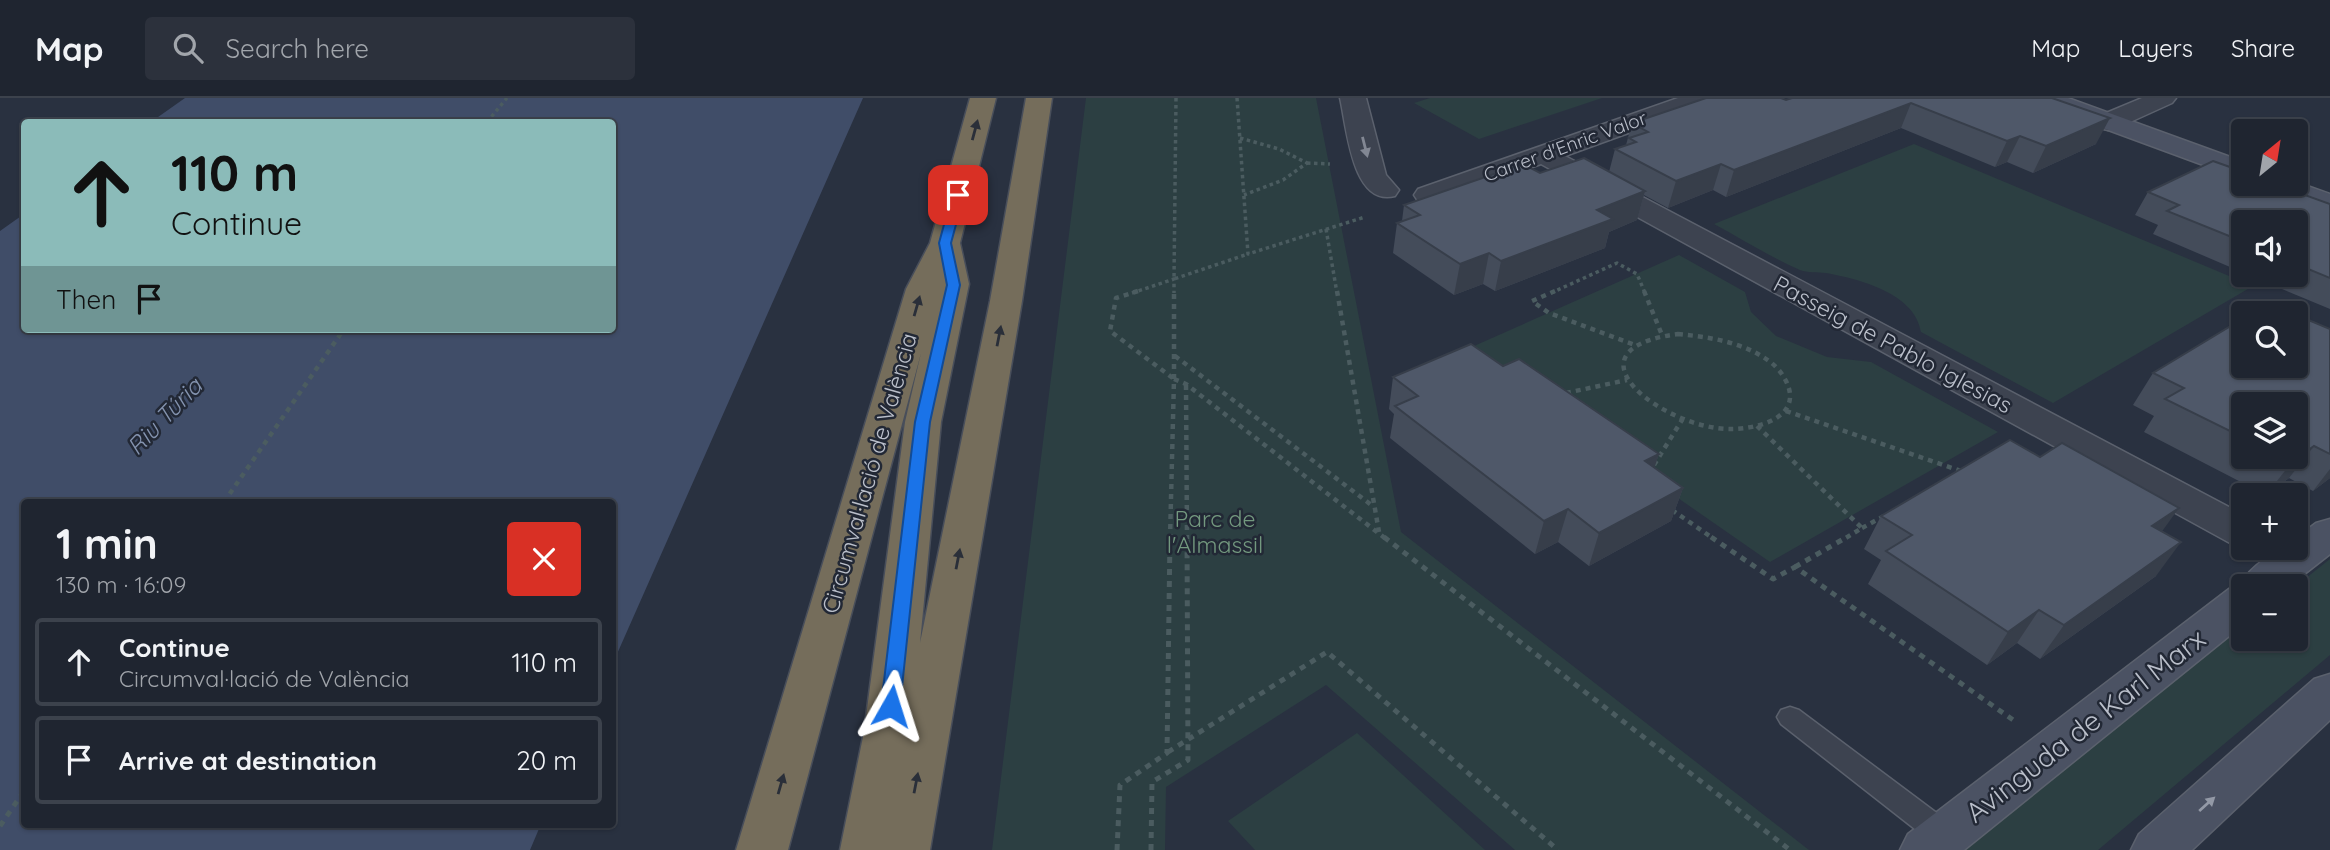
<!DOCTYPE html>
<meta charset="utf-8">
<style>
body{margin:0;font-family:Quicksand,sans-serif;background:#2c313c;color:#f1f3f6;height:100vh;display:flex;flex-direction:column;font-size:26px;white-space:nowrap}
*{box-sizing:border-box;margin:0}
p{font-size:23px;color:#a1a5ab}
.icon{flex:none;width:38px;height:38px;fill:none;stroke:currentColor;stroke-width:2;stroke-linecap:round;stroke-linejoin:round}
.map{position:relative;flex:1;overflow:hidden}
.sheet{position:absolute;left:21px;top:401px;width:595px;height:329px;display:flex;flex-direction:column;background:#1f2530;border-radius:7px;box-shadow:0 2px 5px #0004,0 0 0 2px #3c424c}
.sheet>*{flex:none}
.banner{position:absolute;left:21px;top:21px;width:595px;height:214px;border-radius:7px;box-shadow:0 2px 5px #0004,0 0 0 2px #3c424c;background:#8bbbb9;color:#111;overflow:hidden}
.needle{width:46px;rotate:30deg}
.tools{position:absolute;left:2231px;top:21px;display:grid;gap:14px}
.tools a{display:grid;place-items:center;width:77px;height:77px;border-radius:7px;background:#1f2530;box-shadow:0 2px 5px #0004,0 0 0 2px #3c424c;font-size:35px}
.pin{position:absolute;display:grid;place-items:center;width:60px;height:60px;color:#fff;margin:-30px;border-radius:14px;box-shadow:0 4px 10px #0006}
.me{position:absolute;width:77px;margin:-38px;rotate:6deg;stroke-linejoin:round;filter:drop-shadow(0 0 5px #0008)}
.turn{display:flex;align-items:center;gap:24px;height:147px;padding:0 35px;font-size:32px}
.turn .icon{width:91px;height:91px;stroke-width:2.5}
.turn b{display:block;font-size:49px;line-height:60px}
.then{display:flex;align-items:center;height:66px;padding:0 35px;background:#0003;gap:14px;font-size:26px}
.round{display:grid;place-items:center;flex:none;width:74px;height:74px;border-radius:7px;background:#2c313c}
.head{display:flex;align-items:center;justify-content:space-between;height:119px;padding:0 35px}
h1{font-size:42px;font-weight:800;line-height:52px}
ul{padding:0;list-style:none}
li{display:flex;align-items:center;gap:21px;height:88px;margin:0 14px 10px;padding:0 21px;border:4px solid #3c424c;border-radius:7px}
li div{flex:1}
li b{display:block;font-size:26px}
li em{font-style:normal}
header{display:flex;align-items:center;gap:42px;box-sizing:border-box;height:98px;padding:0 35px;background:#1f2530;border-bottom:2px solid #3c424c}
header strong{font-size:33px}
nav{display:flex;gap:38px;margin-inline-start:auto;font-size:24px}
.search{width:490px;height:63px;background:#2c313c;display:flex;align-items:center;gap:18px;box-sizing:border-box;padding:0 24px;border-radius:7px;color:#a1a5ab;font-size:26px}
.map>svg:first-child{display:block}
</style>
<header>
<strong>Map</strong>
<div class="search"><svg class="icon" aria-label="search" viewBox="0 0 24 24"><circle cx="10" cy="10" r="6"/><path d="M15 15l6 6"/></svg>Search here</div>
<nav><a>Map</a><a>Layers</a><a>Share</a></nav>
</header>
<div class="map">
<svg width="2330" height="752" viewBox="0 0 2330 752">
<rect width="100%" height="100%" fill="#293140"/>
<g fill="#2c3f42">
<polygon points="1086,0 1316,0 1401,434 1809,752 1515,752 1326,587 1166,689 1165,752 992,752"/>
<polygon points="1430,0 1602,0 1479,41 1414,5"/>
<path d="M1914,46L2253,188L2053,305L1921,234C1915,195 1859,181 1826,175C1817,174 1808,175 1800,172C1770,159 1742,141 1714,126Z"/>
<polygon points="1679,157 1745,194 1751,214 1776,238 1827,259 1871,264 1998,334 1770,464 1465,252"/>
<polygon points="2330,461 2330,557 2098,752 1960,752 2243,529 2244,541 2296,541 2296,488"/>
<polygon points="1357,635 1485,752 1255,752 1228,723"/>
</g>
<polygon fill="#404d68" points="185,0 863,0 613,565 612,404 24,404 24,726 541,726 530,752 0,752 0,133 24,116 24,231 612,231 612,24 151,24"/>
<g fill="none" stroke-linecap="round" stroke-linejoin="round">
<g stroke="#5b616d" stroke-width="3">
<polygon id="lane" points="1790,609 1799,612 1954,728 1958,737 1954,746 1944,749 1934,746 1781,626 1777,619 1781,612"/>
</g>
<g stroke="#5b616d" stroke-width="3">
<g id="street">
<path d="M1340,0H1366L1386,77L1399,92L1395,98C1352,109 1347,30 1340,0Z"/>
<polygon points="1678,0 1715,0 1711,5 1565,58 2244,417 2244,449 2230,445 1541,66 1428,106 1418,103 1414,97 1418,91"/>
<polygon points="2142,0 2176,0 2172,5 2117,30 2108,32 2099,30 2095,24 2099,18"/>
<polygon points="2296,445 2309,452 2315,462 2309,472 2294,477 2256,460 2250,450 2296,450"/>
</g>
</g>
<g stroke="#5b616d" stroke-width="3">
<g id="secondary">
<polygon points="2031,0 2068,0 2244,64 2244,82 2035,5"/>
<polygon points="2296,84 2330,96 2330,115 2265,92 2261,86"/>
<path d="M2330,421V456L2289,488H2244V526L1964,752H1900L1908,736L2229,491L2240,487C2250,469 2275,450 2296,450V440L2316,425Z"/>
<polygon points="2330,576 2330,622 2192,752 2131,752 2139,736 2314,581"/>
</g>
</g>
<g stroke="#484e5a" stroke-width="3">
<polygon id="highway" points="970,0 996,0 960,145 969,186 941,324 920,545 990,203 1026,0 1052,0 1022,203 930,752 840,752 864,634 905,324 921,255 788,752 736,752 906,191 930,145"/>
</g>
<g stroke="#4b5c60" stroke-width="3.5" stroke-dasharray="3.5 3.5" stroke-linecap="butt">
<polyline points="1176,0 1174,181 1248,156"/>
<polyline points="1237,0 1248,156 1365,119"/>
<polyline points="487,24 507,0"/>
<polyline points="1240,40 1279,51 1307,65 1283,82 1244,97"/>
<polyline points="1307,65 1330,66"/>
<polyline points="1326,131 1337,195"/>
<polyline points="1132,195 1174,181 1174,195"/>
<polyline points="1551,195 1617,165 1637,176 1645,195"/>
</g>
<g stroke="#4b5c60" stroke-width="4.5" stroke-dasharray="5 5" stroke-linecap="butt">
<polyline points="1138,193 1116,200 1110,233 1174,281"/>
<polyline points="1337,193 1379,434"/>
<polyline points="1555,193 1532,203 1549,215 1635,247"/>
<polyline points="1644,193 1662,237"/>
<path d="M1678,236C1709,239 1743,244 1769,263C1776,268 1782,275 1786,283C1804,319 1758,331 1731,331C1666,332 1557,252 1678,236Z"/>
<polyline points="1175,258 1374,409"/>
<polyline points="1174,281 1186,286 1386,441"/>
<polyline points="1174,281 1174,193"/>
<polyline points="1186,287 1187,441"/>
<polyline points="1566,295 1627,282"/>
<polyline points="1786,313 1961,373"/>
<polyline points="1757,328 1862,430 1844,441"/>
<polyline points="1654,367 1682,322"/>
<polyline points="224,404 344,231"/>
<polyline points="1672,412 1714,441"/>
<polyline points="1862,430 1884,418"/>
<polyline points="1170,441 1174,281"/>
</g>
<g stroke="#4b5c60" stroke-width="5" stroke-dasharray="6 6" stroke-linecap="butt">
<polyline points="1384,439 1790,752"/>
<polyline points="1711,439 1773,481 1795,469 2016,624"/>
<polyline points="1795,469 1847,439"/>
<polyline points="1168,654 1327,554 1558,752"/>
<polyline points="0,728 24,693"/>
<polyline points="1117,752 1120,687 1167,655 1170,439"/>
<polyline points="1151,752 1152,684 1188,662 1187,439"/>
</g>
<use href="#lane" fill="#3d4350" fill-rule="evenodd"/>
<use href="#street" fill="#3d4350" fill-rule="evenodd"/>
<use href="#secondary" fill="#4b5263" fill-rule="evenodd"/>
<use href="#highway" fill="#756d5b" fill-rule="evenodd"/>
</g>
<g fill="#444c5a" fill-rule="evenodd">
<polygon points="2052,0 2096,46 2033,75 2007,64 1995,69 1901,30 1726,99 1713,92 1668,110 1644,97 1637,122 1609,134 1605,150 1495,193 1483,186 1454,197 1393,155 1397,125 1402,123 1404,107 1540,75 1609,74 1615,51 1626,47 1632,25 1786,2"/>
<polygon points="2148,94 2330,106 2330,211 2248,177 2296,177 2296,124 2244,124 2244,175 2153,136 2158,127 2135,117"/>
<path d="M2330,231V380L2313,393L2289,380L2266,397L2144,334L2154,318L2133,307L2153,275L2244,268ZM2244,306L2296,359H2244Z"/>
<polygon points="1503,268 1659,356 1654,370 1683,390 1671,423 1589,468 1558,444 1535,456 1390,340 1394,316 1389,311 1393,279"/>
<polygon points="1881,418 2162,434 2156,478 2040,561 2017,545 1987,567 1868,486 1881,462 1864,451"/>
</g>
<g fill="#373e4a">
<polygon points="1911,5 1901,30 1726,99 1734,72"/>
<polygon points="2110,20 2096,46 2033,75 2046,48"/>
<polygon points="2020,38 2007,64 1995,69 2007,43"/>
<polygon points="1721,66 1713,92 1668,110 1676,83"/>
<polygon points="1645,93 1637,122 1609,134 1605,150 1495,193 1501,163 1597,112"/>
<polygon points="1489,155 1483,186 1454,197 1460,166"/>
<polygon points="2314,348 2289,380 2266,397 2292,364"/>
<polygon points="1659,356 1648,388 1645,363"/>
<polygon points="2330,371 2330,380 2313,393"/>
<polygon points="1683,390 1671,423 1589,468 1599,435"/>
<polygon points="2179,410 2155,443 2152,428"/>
<polygon points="1568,411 1558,444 1535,456 1544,423"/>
<polygon points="2181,444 2156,478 2040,561 2064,527"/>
<polygon points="2039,512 2017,545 1987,567 2008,534"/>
</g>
<g fill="#4f5869" stroke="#373e4a" stroke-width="2">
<polygon points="1706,0 1781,0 1786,2 1792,0 2052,0 2110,20 2046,48 2020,38 2007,43 1911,5 1734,72 1721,66 1676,83 1615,51 1636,44 1629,40 1648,34 1632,25"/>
<polygon points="1584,60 1645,93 1597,112 1613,121 1501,163 1489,155 1460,166 1397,125 1420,117 1404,107 1523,66 1540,75"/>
<polygon points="2213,63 2244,74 2244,86 2274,86 2330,106 2330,180 2296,166 2296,124 2244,124 2244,144 2167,113 2179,107 2148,94"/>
<polygon points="2299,218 2330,231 2330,356 2314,348 2292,364 2280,359 2296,359 2296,306 2244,306 2244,340 2165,301 2184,290 2153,275 2244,220 2244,268 2296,268 2296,220"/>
<polygon points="1471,246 1503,268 1519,261 1659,356 1645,363 1683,390 1599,435 1568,411 1544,423 1395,308 1418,298 1393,279"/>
<polygon points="2010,342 2040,359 2062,345 2179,410 2152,428 2181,444 2064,527 2039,512 2008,534 1886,453 1912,437 1881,418"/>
</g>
<defs><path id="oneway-solid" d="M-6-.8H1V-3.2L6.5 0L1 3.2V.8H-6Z" transform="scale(1.75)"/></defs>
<g fill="#2a2f39">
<use href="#oneway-solid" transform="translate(975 32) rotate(-75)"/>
<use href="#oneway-solid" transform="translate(917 208) rotate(-74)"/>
<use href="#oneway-solid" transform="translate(999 238) rotate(-79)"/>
<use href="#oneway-solid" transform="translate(958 461) rotate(-79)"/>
<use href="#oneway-solid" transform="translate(916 685) rotate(-79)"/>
<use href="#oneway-solid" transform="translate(781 686) rotate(-74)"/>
</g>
<use fill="#828793" href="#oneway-solid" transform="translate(1365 49) rotate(76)"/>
<use fill="#9399a6" href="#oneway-solid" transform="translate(2207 706) rotate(-42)"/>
<polygon fill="#1a73e8" stroke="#114b97" stroke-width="2" points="958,93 964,97 951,145 960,187 930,324 900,608 897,614 891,616 884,614 881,608 915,324 947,187 939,145 952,97"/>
<g text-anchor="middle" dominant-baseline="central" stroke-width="5" stroke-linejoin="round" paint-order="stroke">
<g font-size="19" fill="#babfca" stroke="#222835">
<text transform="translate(1565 48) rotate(-20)">Carrer d'Enric Valor</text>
</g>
<g font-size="23" fill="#babfca" stroke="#222835">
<text transform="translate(1893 246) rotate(28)">Passeig de Pablo Iglesias</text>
<text transform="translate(869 375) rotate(-74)">Circumval·lació de València</text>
</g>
<g font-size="23" fill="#73997f" stroke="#222835">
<text x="1215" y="420">Parc de<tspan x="1215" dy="26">l'Almassil</tspan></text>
</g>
<g font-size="24" font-style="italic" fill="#8493af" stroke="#222835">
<text transform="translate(164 318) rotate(-46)">Riu Túria</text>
</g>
<g font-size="28" fill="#babfca" stroke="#222835">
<text transform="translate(2085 627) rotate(-38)">Avinguda de Karl Marx</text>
</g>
</g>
</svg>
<div class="tools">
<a><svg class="needle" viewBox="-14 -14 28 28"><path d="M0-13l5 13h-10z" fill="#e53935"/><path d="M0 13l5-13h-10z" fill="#a1a5ab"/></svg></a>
<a><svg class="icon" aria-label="sound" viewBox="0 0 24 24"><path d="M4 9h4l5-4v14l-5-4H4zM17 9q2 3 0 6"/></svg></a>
<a><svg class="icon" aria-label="search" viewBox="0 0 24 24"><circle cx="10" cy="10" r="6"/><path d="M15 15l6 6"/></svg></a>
<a><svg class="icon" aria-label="layers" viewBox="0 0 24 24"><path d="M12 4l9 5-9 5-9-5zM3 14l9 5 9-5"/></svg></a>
<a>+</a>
<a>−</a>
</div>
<div class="pin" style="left:958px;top:97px;background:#d93025"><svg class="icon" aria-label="arrive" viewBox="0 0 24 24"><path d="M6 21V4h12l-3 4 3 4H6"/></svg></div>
<svg class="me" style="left:891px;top:608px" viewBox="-20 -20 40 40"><path d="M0-17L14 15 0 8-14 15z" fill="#1a73e8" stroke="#fff" stroke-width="4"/></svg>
<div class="banner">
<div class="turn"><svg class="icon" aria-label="ahead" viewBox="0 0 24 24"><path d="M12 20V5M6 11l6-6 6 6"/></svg><div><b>110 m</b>Continue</div></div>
<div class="then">Then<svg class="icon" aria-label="arrive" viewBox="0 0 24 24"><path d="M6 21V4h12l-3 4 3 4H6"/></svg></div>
</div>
<section class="sheet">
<div class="head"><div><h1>1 min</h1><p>130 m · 16:09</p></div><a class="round" style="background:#d93025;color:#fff"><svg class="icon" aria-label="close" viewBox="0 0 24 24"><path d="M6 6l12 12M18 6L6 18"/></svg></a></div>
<ul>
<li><svg class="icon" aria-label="ahead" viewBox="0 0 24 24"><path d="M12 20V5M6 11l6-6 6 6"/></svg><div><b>Continue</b><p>Circumval·lació de València</p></div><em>110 m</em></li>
<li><svg class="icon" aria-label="arrive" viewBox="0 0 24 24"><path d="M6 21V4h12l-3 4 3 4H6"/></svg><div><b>Arrive at destination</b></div><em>20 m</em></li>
</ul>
</section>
</div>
